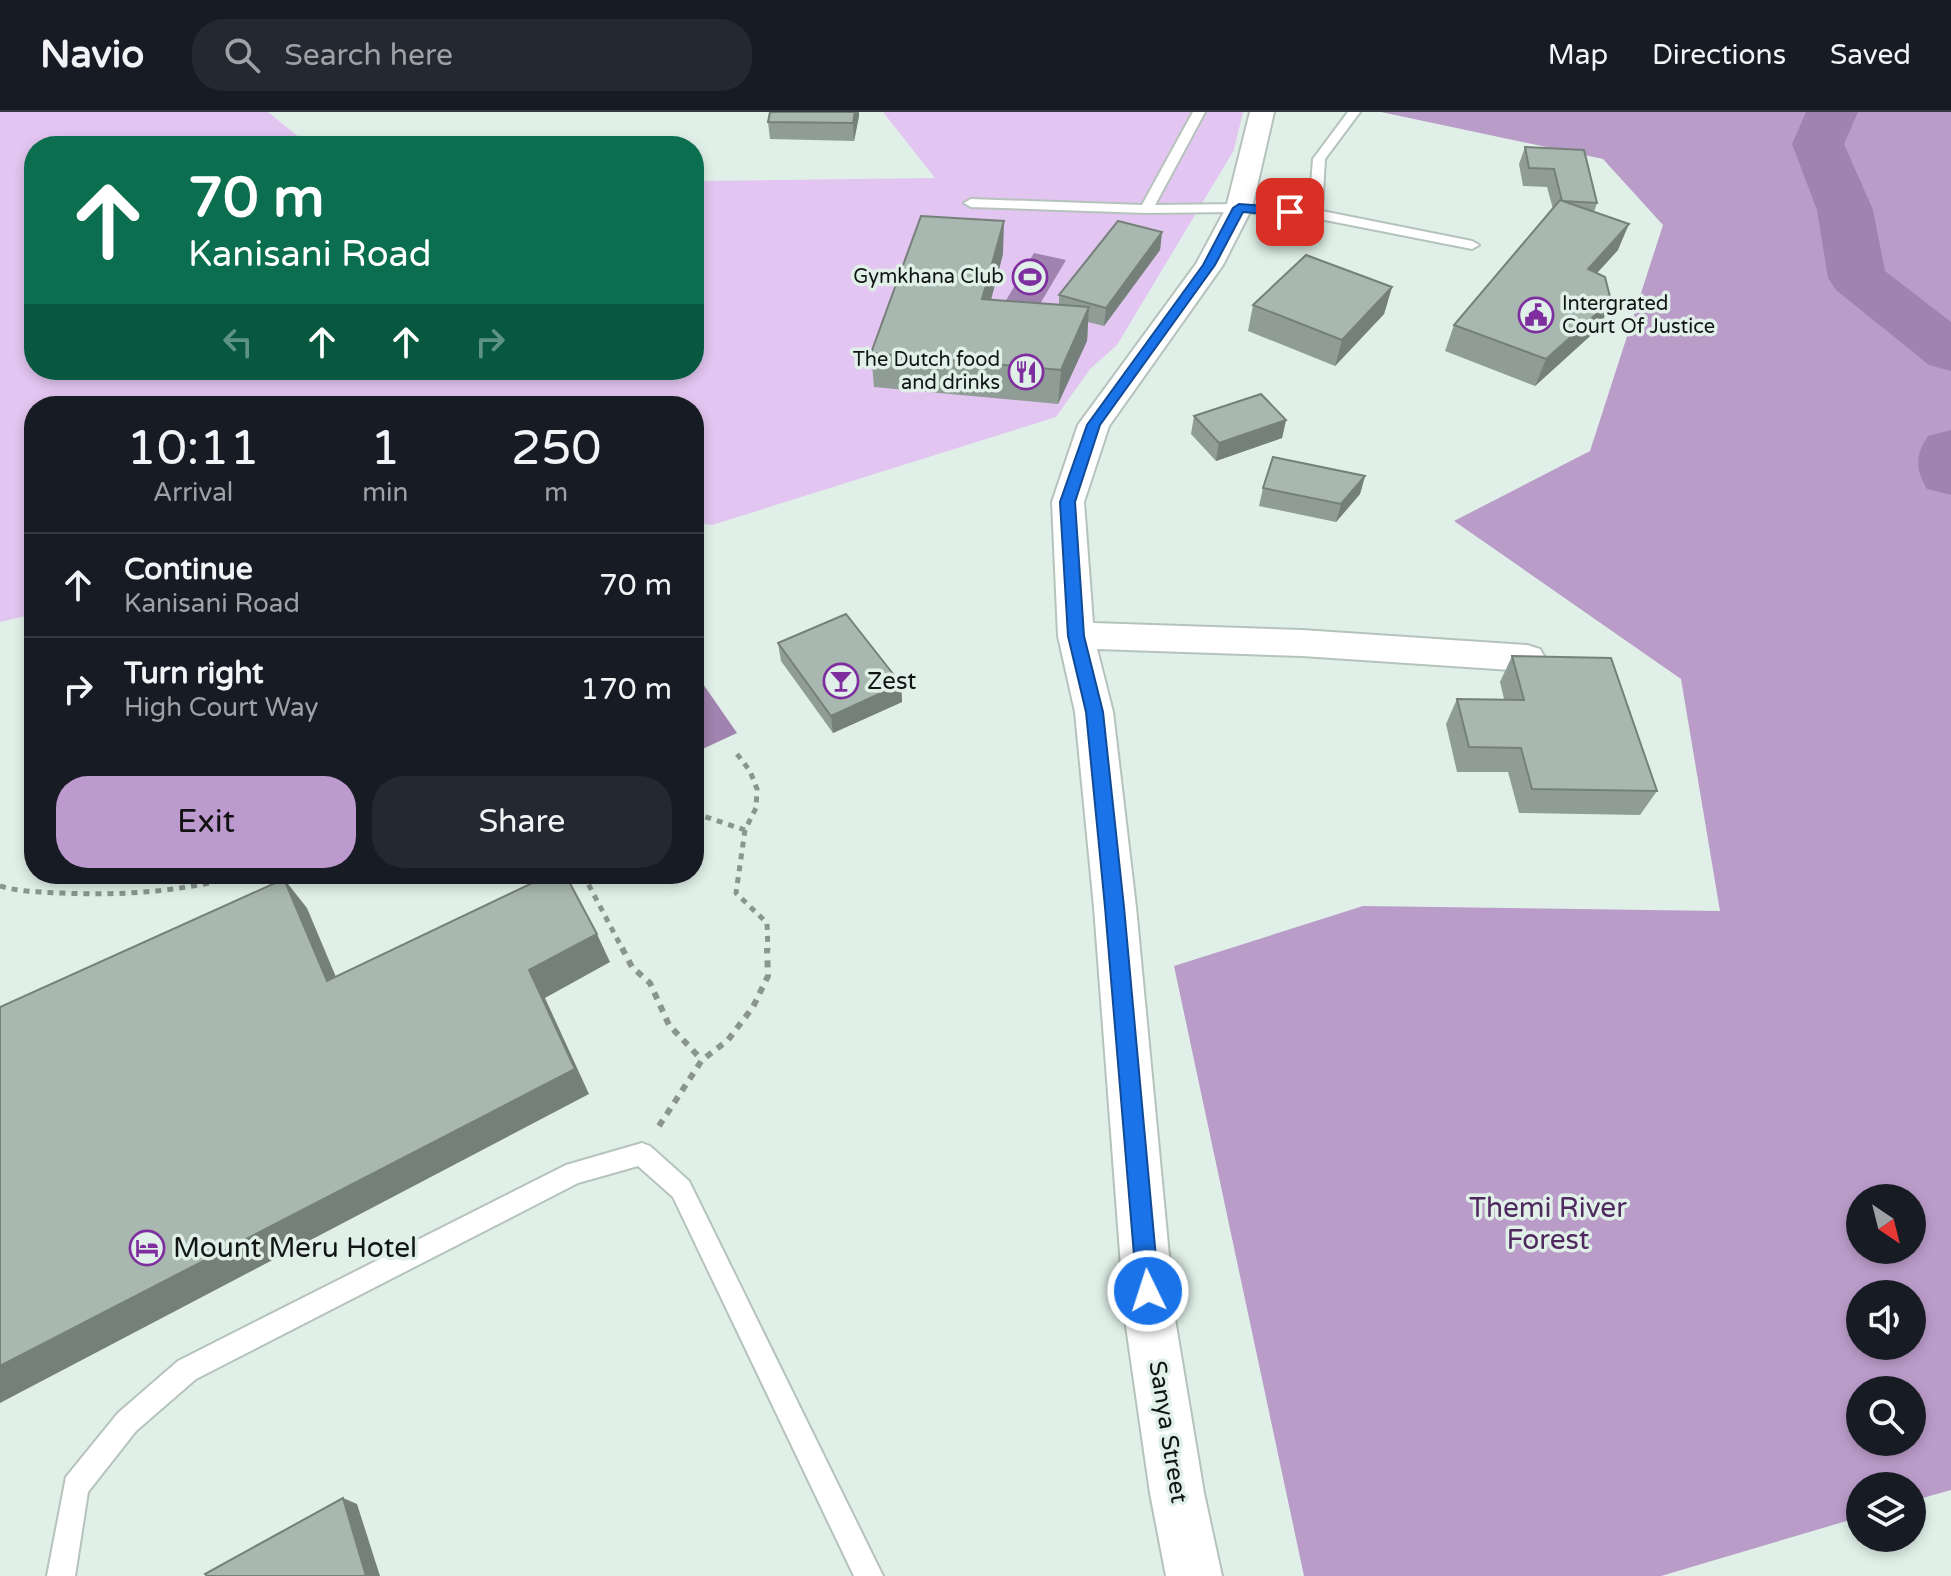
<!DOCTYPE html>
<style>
body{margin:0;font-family:"Varela Round",sans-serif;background:#242831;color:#f1f3f6;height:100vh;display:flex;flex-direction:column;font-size:30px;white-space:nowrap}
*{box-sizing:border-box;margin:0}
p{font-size:26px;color:#9ea1a6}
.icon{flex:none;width:44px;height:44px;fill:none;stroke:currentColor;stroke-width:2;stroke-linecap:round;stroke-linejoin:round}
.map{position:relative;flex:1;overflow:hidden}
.side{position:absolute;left:24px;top:284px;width:680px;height:488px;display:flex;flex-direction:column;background:#171b24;border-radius:32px;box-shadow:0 4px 12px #0003}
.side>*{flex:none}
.guide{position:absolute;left:24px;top:24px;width:680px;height:244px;border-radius:32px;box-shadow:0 4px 12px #0003;background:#0b6e4f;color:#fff;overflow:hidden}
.needle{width:52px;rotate:145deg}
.fabs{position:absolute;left:1846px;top:1072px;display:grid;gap:16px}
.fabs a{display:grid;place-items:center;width:80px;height:80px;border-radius:50%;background:#171b24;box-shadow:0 4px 12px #0003;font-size:40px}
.pin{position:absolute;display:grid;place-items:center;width:68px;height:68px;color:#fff;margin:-34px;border-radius:16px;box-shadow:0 4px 12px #0006}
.me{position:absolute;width:88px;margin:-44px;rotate:356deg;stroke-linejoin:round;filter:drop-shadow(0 0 6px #0008)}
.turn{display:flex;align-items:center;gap:28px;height:168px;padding:0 32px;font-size:36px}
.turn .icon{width:104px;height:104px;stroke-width:2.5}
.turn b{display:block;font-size:56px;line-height:68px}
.lanes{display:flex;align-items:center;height:76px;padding:0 32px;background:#0003;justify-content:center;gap:40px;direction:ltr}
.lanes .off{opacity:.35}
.eta{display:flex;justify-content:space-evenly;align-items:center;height:136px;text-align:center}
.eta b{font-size:48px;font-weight:600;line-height:56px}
.button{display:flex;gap:16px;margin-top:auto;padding:16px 32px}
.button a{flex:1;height:92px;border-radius:32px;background:#bd9ace;color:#111;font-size:32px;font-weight:600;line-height:92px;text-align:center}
.button a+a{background:#242831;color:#f1f3f6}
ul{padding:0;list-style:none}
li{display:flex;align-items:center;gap:24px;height:104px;padding:0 32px;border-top:2px solid #363941}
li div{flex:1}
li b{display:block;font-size:30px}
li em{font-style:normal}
header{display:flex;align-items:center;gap:48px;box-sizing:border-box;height:112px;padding:0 40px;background:#171b24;border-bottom:2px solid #363941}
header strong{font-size:38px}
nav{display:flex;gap:44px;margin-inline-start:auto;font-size:28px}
.search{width:560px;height:72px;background:#242831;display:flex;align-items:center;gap:20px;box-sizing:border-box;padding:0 28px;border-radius:32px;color:#9ea1a6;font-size:30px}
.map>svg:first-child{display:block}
</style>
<header>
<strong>Navio</strong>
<div class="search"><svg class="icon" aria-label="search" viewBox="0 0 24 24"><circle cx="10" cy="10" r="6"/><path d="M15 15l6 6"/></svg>Search here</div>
<nav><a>Map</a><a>Directions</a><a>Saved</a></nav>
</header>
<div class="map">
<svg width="1951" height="1464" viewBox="0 0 1951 1464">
<rect width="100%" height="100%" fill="#e0f0e8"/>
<polygon fill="#e2c5f0" points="0,0 268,0 310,34 34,34 34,258 694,258 694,69 935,66 883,0 1243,0 1234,38 1117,233 1090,257 1056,305 712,413 694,410 694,294 34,294 34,502 0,510"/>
<path fill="#ba9cc9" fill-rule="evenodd" d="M1381,0H1951V1378L1912,1389V1374H1860V1405L1661,1464H1304L1174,854L1363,794L1720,799L1681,567L1454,409L1590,339L1663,113L1603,47ZM1860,1086H1912V1138H1860ZM1860,1182H1912V1234H1860ZM1860,1278H1912V1330H1860Z"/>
<g fill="#a083ae">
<polygon points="1034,141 1066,148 1027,214 995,207"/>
<polygon points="694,559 737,621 694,641"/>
</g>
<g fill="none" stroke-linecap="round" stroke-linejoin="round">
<g fill="#a083ae" fill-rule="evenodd">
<polygon points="1806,0 1858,0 1844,32 1873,98 1885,159 1951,210 1951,259 1929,253 1836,178 1828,166 1817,98 1792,32"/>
<path d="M1951,318V383L1927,377C1915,357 1915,343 1928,324Z"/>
</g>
<g stroke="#b5c3bc" stroke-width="4">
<g id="service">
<polygon points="1193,0 1205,0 1155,93 1239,92 1309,98 1313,47 1348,0 1360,0 1325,47 1322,99 1472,129 1479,133 1472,137 1315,106 1239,100 1146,101 971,95 964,91 971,87 1142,93"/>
<polygon points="642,1031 650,1034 689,1069 883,1464 854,1464 673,1085 638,1054 578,1071 196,1267 136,1319 88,1380 75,1464 47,1464 66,1365 118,1301 178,1249 566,1053"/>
</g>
</g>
<g stroke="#b5c3bc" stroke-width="4">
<polygon id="minor" points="1250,0 1274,0 1252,96 1223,153 1109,314 1084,390 1093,511 1302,518 1527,533 1540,537 1545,546 1540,555 1527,559 1302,544 1097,537 1113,600 1136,795 1175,1207 1204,1381 1222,1464 1166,1464 1150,1381 1125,1207 1094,795 1075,600 1058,524 1052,390 1078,313 1196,152 1226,96"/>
</g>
<g stroke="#8a9590" stroke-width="5" stroke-dasharray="6 6" stroke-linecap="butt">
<polyline points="737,642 750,659 757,677 756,696 745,718 736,781 767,811 768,838"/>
<polyline points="694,701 745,718"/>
<polyline points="583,762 623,838"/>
<path d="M0,774C20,780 41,780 62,781C125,784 186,779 247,762"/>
</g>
<g stroke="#8a9590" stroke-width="6" stroke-dasharray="7 7" stroke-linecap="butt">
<polyline points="622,836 632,855 650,871 669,913 702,948"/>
<polyline points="659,1014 702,948 728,928 753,895 768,864 767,836"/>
</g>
<use href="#service" fill="#fff" fill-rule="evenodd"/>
<use href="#minor" fill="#fff" fill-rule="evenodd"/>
</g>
<g fill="#909d96">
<polygon points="859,4 854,29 770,27 768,10"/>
<polygon points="1525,35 1597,91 1594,100 1618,138 1597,161 1611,189 1600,215 1535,274 1445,239 1454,213 1553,97 1547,75 1523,74 1519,52"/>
<polygon points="1162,120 1160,138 1104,214 1088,210 1087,229 1058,292 874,275 871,241 1003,142 991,188 1059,193 1059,183"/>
<polygon points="1392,175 1384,202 1335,254 1248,219 1253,193"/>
<polygon points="1194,304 1286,308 1282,326 1216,349 1191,322"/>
<polygon points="1365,364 1360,382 1336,410 1259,394 1263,376"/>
<polygon points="778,531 901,572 902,590 833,621 781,549"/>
<polygon points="1512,544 1657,679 1640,703 1519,701 1508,660 1457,660 1446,612 1457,587 1504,587 1500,570"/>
</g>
<g fill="#76807a">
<polygon points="855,0 859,0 859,4 854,29 853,11"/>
<polygon points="1004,109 1003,142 982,221 982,187"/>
<polygon points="1629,112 1618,138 1577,183 1588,157"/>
<polygon points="1162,120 1160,138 1104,214 1106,196"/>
<polygon points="1392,175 1384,202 1335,254 1342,228"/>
<polygon points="1611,189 1600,215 1535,274 1546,247"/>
<polygon points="1089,195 1087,229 1058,292 1061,258"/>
<polygon points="1286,308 1282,326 1216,349 1219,331"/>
<polygon points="1365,364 1360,382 1336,410 1341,392"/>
<polygon points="901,572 902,590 833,621 831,604"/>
<polygon points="284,767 307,796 349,896 327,869"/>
<polygon points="597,822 610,850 545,886 589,982 0,1291 0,1254 529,858"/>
<polygon points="343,1386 357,1392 380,1464 366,1464"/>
</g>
<g fill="#a8b7af" stroke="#76807a" stroke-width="2">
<polygon points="770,0 855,0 853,11 768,10"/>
<polygon points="1525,35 1584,38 1597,91 1562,89 1554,57 1529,56"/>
<polygon points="1560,88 1629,112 1588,157 1605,165 1611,189 1546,247 1454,213"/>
<polygon points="921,104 1004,109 982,187 1089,195 1061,258 871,241"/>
<polygon points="1118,109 1162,120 1106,196 1059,183"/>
<polygon points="1306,143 1392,175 1342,228 1253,193"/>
<polygon points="1261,282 1286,308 1219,331 1194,304"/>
<polygon points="1273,345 1365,364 1341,392 1263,376"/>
<polygon points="846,502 901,572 831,604 778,531"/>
<polygon points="1512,544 1611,546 1657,679 1532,677 1521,636 1469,635 1457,587 1524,588"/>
<polygon points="551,762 565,762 597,822 529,858 575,957 0,1254 0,895 284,767 327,869"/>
<polygon points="343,1386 366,1464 207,1464 205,1462"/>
</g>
<polygon fill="#1a73e8" stroke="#114b97" stroke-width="2" points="1239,92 1290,96 1296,100 1290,104 1243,100 1215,153 1100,313 1075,390 1084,524 1103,600 1124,795 1159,1179 1156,1187 1148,1190 1140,1187 1137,1179 1105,795 1086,600 1068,524 1060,390 1087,313 1203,153 1233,96"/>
<defs>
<g id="stadium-ring" transform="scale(1.8)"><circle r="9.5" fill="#e0f0e8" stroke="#7e2e9e" stroke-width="1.5"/><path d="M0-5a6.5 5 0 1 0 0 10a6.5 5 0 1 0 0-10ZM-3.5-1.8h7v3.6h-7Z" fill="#7e2e9e"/></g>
<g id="civic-ring" transform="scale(1.8)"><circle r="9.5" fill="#e0f0e8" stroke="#7e2e9e" stroke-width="1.5"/><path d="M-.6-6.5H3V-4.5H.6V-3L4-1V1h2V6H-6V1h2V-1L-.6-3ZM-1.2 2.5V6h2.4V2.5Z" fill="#7e2e9e"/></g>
<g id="restaurant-ring" transform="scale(1.8)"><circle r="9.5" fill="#e0f0e8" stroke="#7e2e9e" stroke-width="1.5"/><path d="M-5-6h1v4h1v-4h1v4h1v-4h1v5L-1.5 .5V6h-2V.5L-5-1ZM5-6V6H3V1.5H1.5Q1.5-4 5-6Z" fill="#7e2e9e"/></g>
<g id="bar-ring" transform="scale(1.8)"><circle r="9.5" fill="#e0f0e8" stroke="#7e2e9e" stroke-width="1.5"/><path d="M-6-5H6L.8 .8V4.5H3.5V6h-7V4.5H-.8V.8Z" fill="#7e2e9e"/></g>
<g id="hotel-ring" transform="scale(1.8)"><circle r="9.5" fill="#e0f0e8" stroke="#7e2e9e" stroke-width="1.5"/><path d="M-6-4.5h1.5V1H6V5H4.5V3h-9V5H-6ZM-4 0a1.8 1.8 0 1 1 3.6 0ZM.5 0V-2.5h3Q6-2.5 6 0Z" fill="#7e2e9e"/></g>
</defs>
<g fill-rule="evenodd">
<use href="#stadium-ring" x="1030" y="165"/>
<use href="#civic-ring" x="1536" y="203"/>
<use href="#restaurant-ring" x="1026" y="260"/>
<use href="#bar-ring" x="841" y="569"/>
<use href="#hotel-ring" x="147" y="1136"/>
</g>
<g text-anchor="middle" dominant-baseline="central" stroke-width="7" stroke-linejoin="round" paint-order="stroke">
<g font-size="20" fill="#111614" stroke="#e0f0e8" text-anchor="end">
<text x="1004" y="165">Gymkhana Club</text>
<text x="1562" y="192" text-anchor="start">Intergrated<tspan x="1562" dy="23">Court Of Justice</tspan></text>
<text x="1000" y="248">The Dutch food<tspan x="1000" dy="23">and drinks</tspan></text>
</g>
<g font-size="24" fill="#111614" stroke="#e0f0e8" text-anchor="start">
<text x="867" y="569">Zest</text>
</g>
<g font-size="24" fill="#111614" stroke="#e0f0e8">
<text transform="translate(1168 1320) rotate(81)">Sanya Street</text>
</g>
<g font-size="28" fill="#4f2860" stroke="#e0f0e8">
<text x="1548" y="1096">Themi River<tspan x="1548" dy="32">Forest</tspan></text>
</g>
<g font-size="28" fill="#111614" stroke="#e0f0e8" text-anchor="start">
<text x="173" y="1136">Mount Meru Hotel</text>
</g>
</g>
</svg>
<div class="fabs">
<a><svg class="needle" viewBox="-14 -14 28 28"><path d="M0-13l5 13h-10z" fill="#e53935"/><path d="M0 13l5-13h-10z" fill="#9ea1a6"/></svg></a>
<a><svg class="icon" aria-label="sound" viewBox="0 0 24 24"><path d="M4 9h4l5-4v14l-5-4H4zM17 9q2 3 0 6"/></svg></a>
<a><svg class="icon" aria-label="search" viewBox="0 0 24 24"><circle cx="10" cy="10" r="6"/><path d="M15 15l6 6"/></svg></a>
<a><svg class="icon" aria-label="layers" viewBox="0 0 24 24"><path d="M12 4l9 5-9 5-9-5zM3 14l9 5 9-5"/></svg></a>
</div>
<div class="pin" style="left:1290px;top:100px;background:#d93025"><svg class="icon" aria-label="arrive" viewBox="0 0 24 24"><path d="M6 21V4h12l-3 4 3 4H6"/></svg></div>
<svg class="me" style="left:1148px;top:1179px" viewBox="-20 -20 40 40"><circle r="17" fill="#1a73e8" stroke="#fff" stroke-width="3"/><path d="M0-11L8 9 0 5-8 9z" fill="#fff"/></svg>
<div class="guide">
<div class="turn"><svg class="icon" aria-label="ahead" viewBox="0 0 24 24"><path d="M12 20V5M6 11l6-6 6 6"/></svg><div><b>70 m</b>Kanisani Road</div></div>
<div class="lanes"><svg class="icon off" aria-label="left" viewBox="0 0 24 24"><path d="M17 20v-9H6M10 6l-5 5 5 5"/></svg><svg class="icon" aria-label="ahead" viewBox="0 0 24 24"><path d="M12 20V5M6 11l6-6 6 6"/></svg><svg class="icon" aria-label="ahead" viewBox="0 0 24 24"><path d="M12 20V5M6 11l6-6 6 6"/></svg><svg class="icon off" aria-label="right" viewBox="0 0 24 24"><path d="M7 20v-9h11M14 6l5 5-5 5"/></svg></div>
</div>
<section class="side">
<div class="eta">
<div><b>10:11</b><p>Arrival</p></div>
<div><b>1</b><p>min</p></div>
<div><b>250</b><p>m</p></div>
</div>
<ul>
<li><svg class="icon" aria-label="ahead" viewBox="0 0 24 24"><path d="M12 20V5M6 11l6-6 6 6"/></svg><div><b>Continue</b><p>Kanisani Road</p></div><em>70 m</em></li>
<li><svg class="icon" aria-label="right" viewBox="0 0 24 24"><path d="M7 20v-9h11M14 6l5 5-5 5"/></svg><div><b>Turn right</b><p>High Court Way</p></div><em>170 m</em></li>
</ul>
<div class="button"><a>Exit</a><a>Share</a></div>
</section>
</div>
